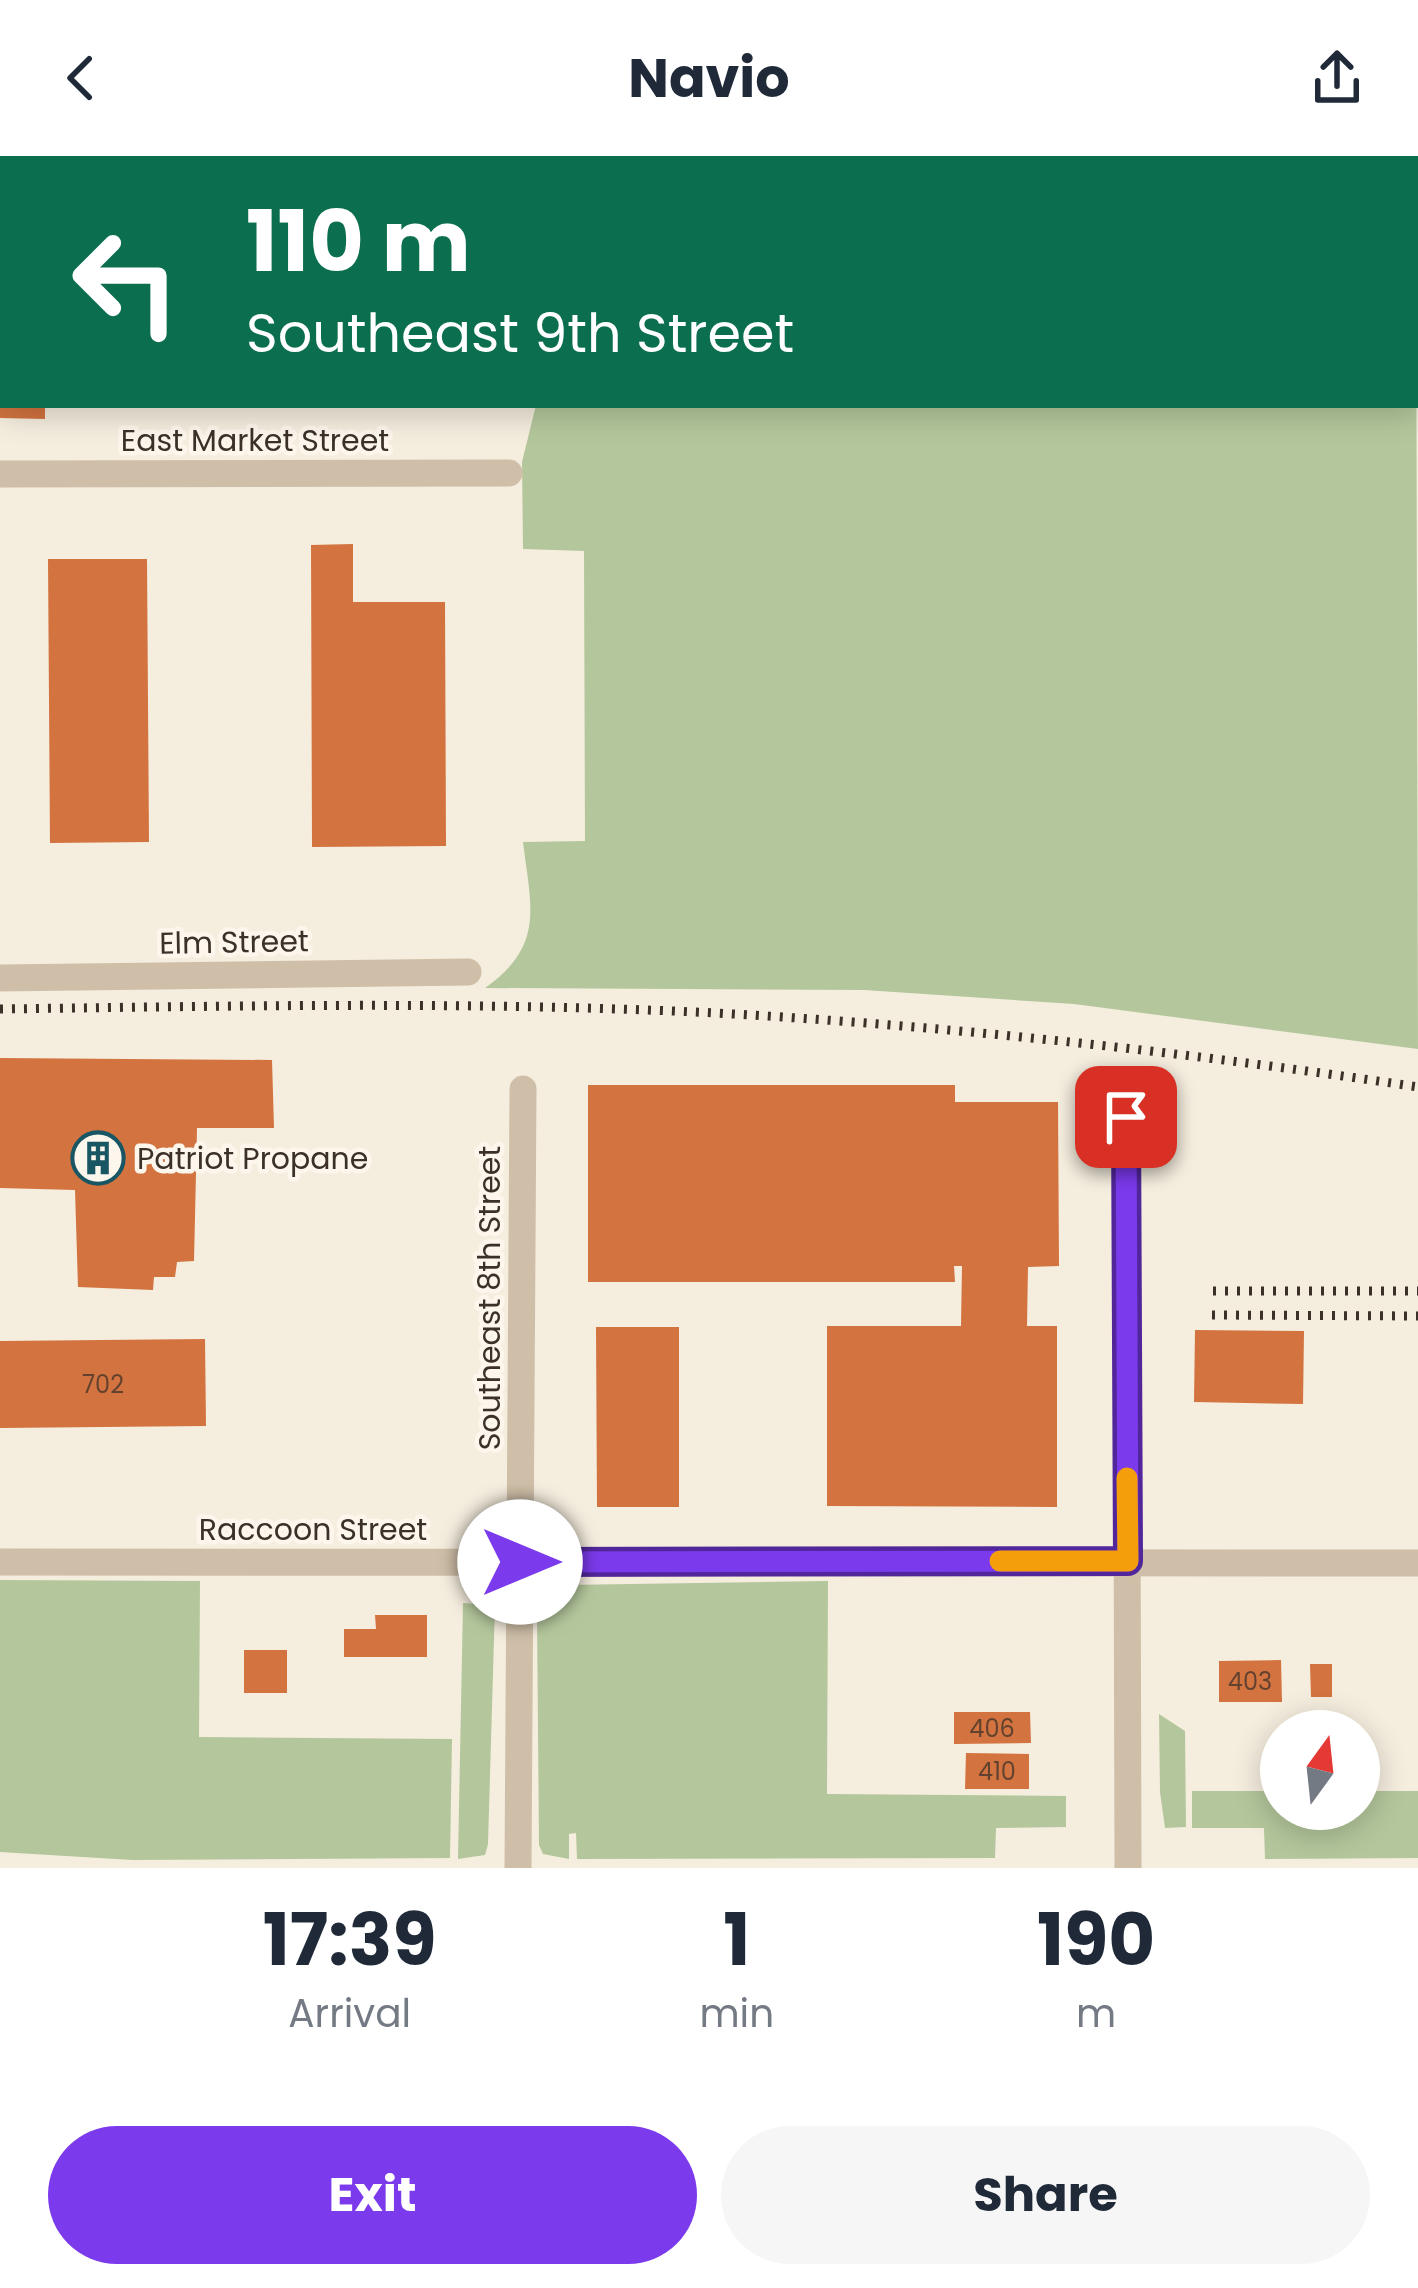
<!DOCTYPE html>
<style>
body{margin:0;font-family:Poppins,sans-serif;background:#f6f6f7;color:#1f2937;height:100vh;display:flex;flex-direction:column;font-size:45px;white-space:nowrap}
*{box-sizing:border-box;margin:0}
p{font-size:39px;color:#747a83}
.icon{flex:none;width:66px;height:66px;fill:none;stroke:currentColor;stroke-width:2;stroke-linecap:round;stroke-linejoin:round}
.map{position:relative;height:1712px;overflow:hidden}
.details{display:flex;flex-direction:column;background:#fff;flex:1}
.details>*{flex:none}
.banner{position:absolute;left:0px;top:0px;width:1419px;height:252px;box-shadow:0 6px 30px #0003;background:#0b6e4f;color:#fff;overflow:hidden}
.needle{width:78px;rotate:15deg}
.tools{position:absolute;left:1260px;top:1554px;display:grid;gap:24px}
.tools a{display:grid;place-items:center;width:120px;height:120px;border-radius:50%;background:#fff;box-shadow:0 6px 30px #0003;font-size:60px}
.pin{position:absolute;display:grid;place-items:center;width:102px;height:102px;color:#fff;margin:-51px;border-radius:24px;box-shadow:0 6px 18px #0006}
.me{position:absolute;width:132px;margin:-66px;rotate:90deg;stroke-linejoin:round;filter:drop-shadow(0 0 9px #0008)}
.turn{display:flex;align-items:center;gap:42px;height:252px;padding:0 48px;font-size:54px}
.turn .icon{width:156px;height:156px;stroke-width:2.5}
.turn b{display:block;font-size:84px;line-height:102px}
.eta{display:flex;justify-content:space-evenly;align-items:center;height:204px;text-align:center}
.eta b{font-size:72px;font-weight:700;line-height:84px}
.button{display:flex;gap:24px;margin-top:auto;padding:24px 48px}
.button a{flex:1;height:138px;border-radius:72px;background:#7c3aed;color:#fff;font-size:48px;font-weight:700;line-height:138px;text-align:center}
.button a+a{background:#f6f6f7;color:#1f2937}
header{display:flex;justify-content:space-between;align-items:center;height:156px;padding:0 48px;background:#fff;font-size:54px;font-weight:700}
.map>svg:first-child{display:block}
</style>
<header><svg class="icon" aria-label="back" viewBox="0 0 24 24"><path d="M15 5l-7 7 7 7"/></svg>Navio<svg class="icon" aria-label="share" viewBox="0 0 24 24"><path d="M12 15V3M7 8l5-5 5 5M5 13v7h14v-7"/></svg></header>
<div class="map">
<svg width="1418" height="1712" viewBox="0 0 1418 1712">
<rect width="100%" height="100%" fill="#f5edde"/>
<g fill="#b4c79c">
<polygon points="0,0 503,0 3,3 0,17"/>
<path d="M1416,63L1418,893L1074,848L864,834L485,832C545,789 531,752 523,686L585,685L584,395L523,393L522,306L536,249H1416Z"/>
<polygon points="0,1424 200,1425 199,1581 452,1583 450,1702 132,1704 0,1696"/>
<polygon points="828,1425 827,1638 1066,1640 1066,1671 996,1672 995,1702 577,1703 576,1677 569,1678 569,1703 543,1698 539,1689 537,1458 546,1438 564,1429"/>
<polygon points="463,1447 495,1449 488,1688 485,1699 458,1703"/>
<polygon points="1159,1558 1185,1575 1186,1671 1165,1672 1160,1636"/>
<polygon points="1192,1635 1281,1635 1281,1653 1359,1653 1359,1635 1418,1635 1418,1702 1265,1703 1264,1672 1192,1672"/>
</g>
<g fill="#d3733f">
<polygon points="0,249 45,249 45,263 0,262"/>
<polygon points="353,388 353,446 445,446 446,690 312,691 311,389"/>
<polygon points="48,403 147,403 149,686 50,687"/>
<polygon points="0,902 272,904 274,972 197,972 194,1105 177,1106 175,1121 154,1121 153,1134 78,1131 75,1034 0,1032"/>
<polygon points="588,929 955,929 955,946 1058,946 1059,1110 1028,1111 1027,1170 1057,1170 1057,1351 827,1350 827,1170 961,1170 962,1110 954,1110 955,1126 588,1126"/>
<polygon points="596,1171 679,1171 679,1351 597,1351"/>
<polygon points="1195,1174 1304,1175 1303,1248 1194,1246"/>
<polygon points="205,1183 206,1270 0,1272 0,1185"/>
<polygon points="375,1459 427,1459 427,1501 344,1501 344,1473 376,1473"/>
<rect x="244" y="1494" width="43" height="43"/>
<polygon points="1281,1504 1282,1546 1219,1546 1219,1505"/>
<polygon points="1310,1508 1332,1508 1332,1541 1311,1541"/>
<polygon points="954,1556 1030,1556 1031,1587 954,1588"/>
<polygon points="966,1597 1029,1598 1029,1633 965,1633"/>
</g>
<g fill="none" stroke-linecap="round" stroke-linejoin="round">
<g stroke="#cfbfa8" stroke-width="27">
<polyline points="0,318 509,317"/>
<polyline points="0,822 468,816"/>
<polyline points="1126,961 1128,1712"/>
<polyline points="0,1406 1418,1407"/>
<polyline points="518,1712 523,933"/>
</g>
<g stroke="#3c3129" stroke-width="9" stroke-dasharray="3 9" stroke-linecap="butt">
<polyline points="1306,0 1318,3"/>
<polyline points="1416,27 1418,28"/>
<path d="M0,853C238,850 477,845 716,857C951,870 1185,896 1418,931"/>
<polyline points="1213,1135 1418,1135"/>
<polyline points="1212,1159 1418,1160"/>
</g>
</g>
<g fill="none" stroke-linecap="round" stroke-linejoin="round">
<g stroke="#51269a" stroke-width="30">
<polyline id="route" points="520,1406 1128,1405 1126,961"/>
</g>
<use href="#route" stroke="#7c3aed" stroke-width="21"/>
<polyline stroke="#f59e0b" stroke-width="21" points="1000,1405 1128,1405 1127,1322"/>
</g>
<defs>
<g id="building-ring" transform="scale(2.7)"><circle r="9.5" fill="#fcf6ec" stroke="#195663" stroke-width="1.5"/><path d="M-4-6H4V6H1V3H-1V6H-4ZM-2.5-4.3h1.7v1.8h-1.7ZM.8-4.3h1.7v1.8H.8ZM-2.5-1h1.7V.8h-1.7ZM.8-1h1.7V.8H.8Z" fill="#195663"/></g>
</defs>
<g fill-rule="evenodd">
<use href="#building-ring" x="98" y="1002"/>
</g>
<g text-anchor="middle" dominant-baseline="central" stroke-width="9" stroke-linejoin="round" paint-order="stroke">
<g font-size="24" fill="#62422e">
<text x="103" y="1228">702</text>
<text x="1250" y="1525">403</text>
<text x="992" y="1572">406</text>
<text x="997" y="1615">410</text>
</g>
<g font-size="30" fill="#3c3129" stroke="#fcf6ec">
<text x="255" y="284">East Market Street</text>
<text transform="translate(234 786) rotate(-1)">Elm Street</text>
<text transform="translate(489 1142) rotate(-90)">Southeast 8th Street</text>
<text x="313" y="1373">Raccoon Street</text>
</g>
<g font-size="30" fill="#3c3129" stroke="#fcf6ec" text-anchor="start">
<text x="137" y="1002">Patriot Propane</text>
</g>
</g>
</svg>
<div class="tools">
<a><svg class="needle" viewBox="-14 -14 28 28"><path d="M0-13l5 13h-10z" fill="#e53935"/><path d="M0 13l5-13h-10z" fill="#747a83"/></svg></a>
</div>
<div class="pin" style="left:1126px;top:961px;background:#d93025"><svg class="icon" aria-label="arrive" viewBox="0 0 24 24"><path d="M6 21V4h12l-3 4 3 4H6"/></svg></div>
<svg class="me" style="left:520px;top:1406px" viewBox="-20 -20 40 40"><circle r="19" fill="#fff"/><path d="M0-13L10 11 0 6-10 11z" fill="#7c3aed"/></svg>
<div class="banner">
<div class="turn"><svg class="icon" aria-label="left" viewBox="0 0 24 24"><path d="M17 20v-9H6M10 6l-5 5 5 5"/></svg><div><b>110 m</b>Southeast 9th Street</div></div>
</div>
</div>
<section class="details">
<div class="eta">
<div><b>17:39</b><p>Arrival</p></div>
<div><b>1</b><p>min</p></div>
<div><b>190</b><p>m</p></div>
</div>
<div class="button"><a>Exit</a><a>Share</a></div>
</section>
